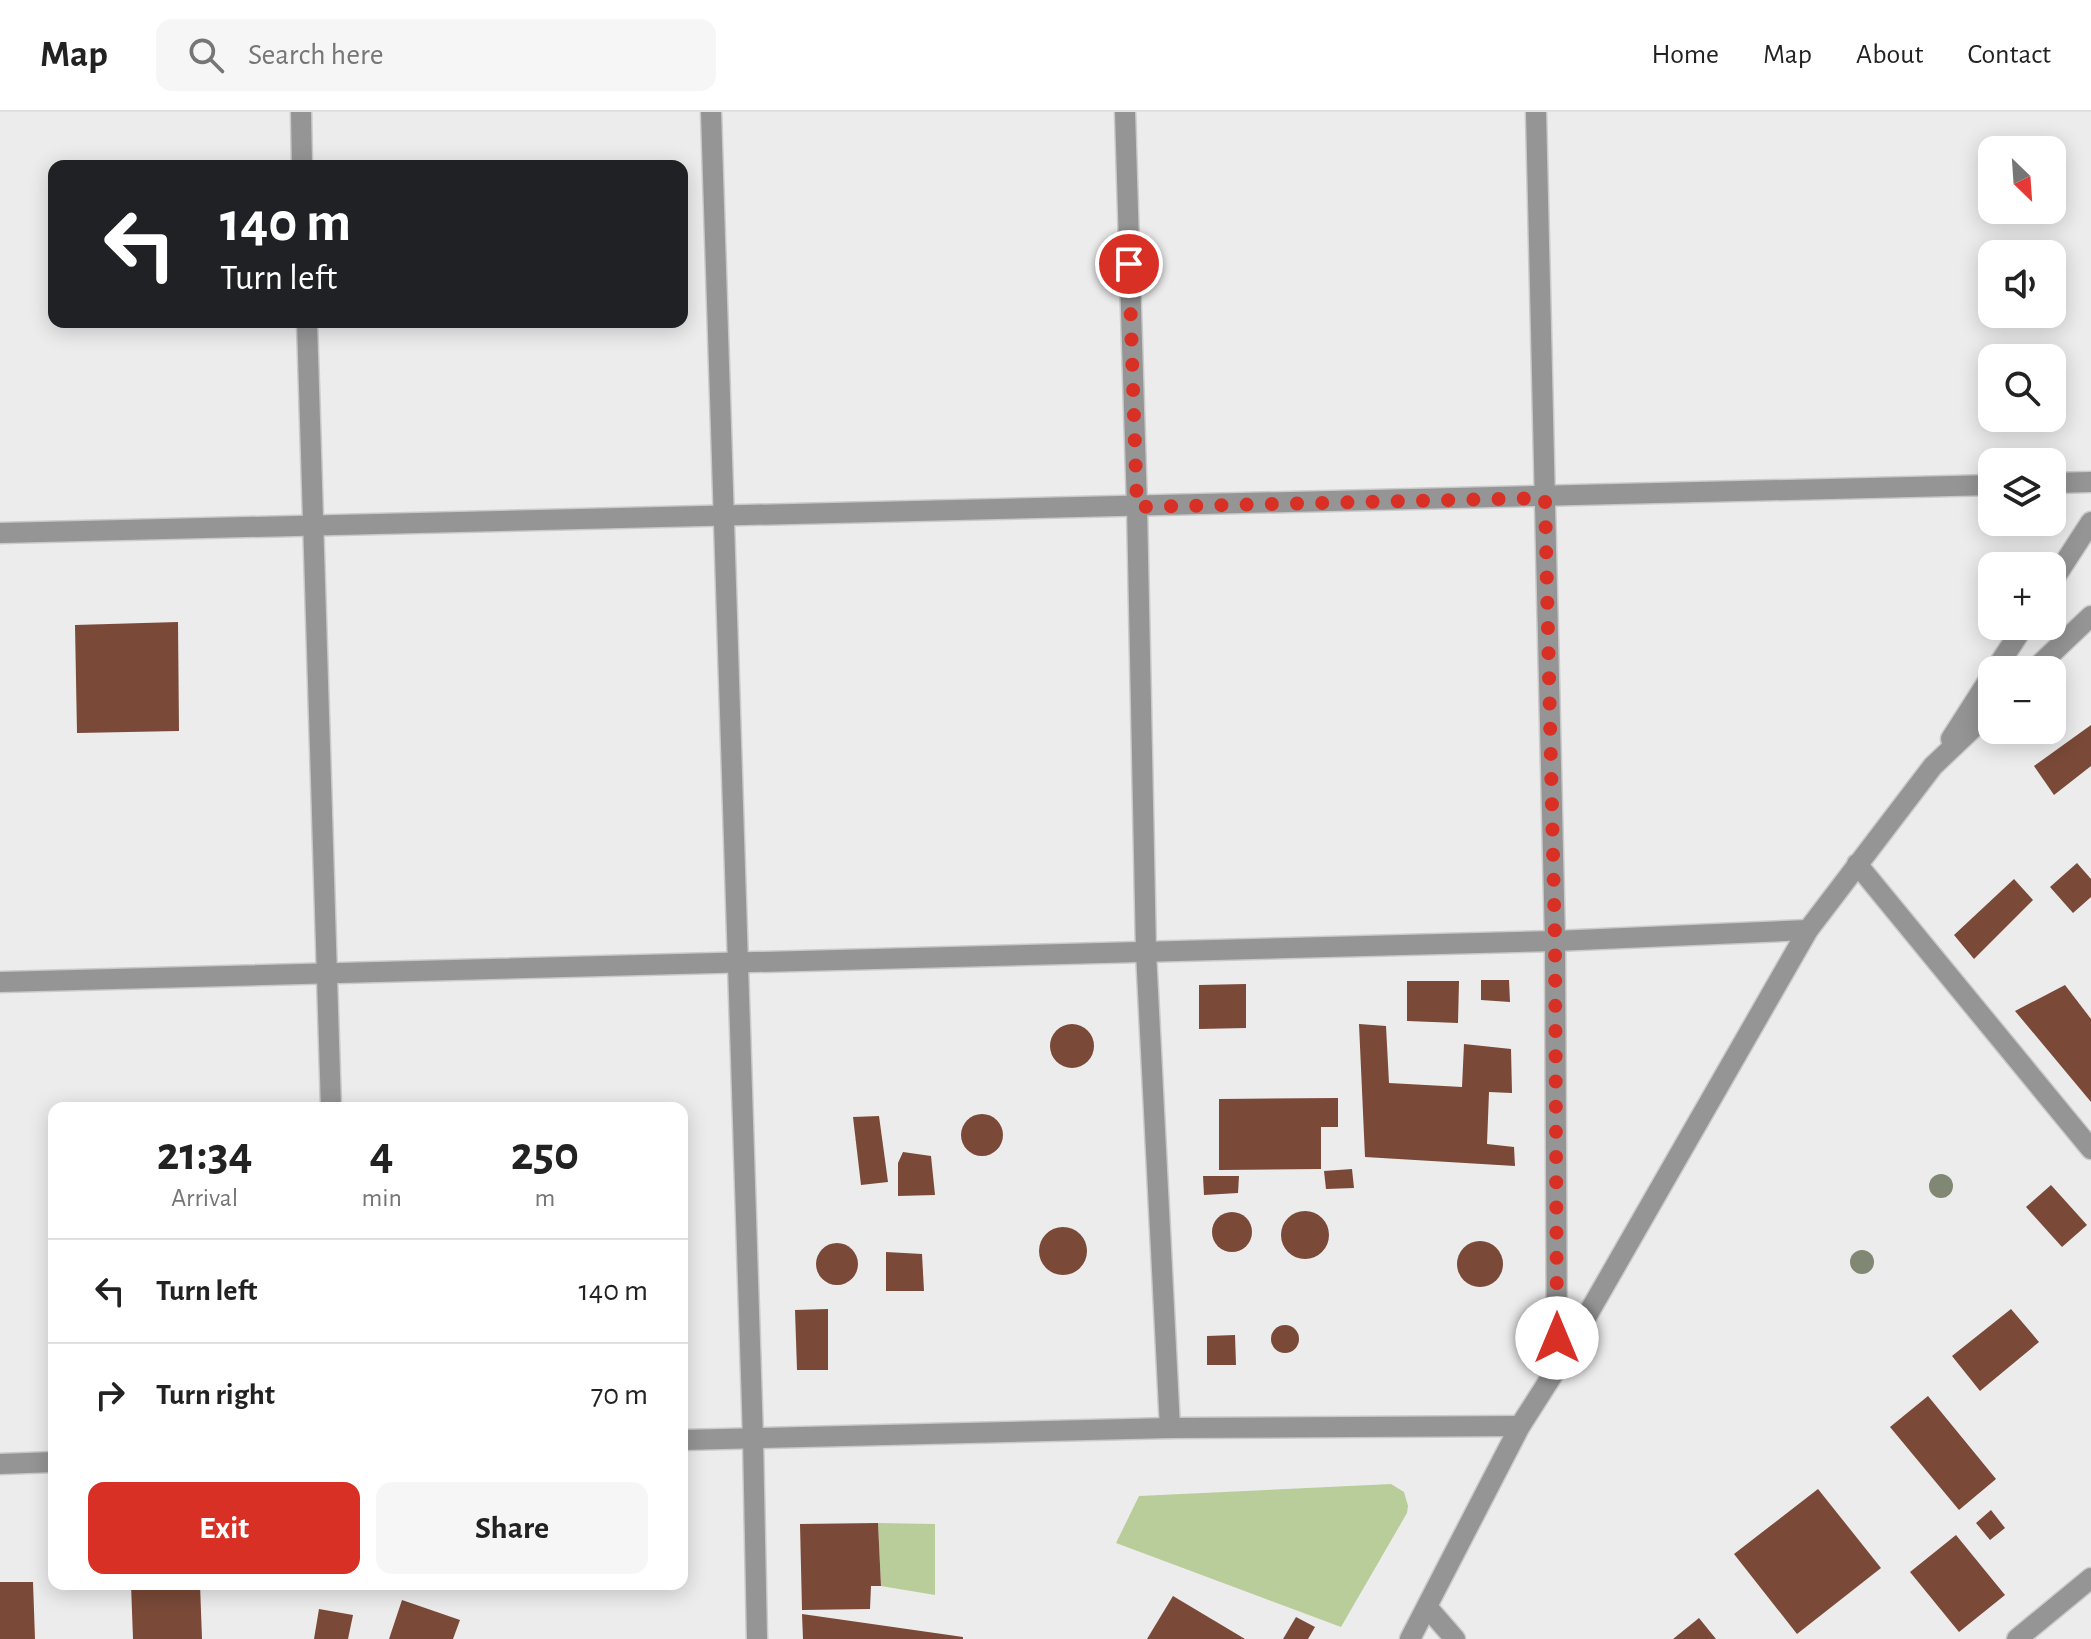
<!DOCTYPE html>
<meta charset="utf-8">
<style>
body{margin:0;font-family:"Alegreya Sans",sans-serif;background:#f6f6f6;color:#222;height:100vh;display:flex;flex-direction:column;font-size:30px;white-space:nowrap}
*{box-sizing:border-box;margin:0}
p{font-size:26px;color:#767676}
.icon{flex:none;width:44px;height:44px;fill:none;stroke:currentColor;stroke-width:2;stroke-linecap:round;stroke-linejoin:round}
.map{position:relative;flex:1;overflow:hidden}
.sheet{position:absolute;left:48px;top:990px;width:640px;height:488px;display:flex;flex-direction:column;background:#fff;border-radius:16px;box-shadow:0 4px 20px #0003}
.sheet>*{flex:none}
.banner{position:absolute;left:48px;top:48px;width:640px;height:168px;border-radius:16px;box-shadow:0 4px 20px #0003;background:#202124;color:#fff;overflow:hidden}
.needle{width:52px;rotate:155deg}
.fabs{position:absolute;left:1978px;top:24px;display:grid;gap:16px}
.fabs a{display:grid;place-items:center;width:88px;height:88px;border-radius:16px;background:#fff;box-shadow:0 4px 20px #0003;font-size:40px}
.pin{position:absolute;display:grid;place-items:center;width:68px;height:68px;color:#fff;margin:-34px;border:4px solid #fff;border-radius:50%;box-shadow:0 2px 8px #0007}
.me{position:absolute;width:88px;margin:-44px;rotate:0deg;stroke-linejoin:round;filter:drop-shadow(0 0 6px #0008)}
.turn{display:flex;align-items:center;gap:28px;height:168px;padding:0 40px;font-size:36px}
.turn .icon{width:104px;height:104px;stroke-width:2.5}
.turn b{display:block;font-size:56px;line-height:68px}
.eta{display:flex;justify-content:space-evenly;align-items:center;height:136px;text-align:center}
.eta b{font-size:48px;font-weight:700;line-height:56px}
.cta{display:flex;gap:16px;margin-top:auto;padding:16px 40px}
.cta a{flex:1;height:92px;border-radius:16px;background:#d93025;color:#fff;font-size:32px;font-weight:700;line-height:92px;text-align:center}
.cta a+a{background:#f6f6f6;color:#222}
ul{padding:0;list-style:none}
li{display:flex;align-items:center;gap:24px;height:104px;padding:0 40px;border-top:2px solid #e0e0e0}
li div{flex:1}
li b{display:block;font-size:30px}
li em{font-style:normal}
header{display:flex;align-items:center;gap:48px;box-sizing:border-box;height:112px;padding:0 40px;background:#fff;border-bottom:2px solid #e0e0e0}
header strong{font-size:38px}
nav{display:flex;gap:44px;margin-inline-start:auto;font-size:28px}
.search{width:560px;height:72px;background:#f6f6f6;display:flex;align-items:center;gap:20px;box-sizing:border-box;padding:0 28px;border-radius:16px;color:#767676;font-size:30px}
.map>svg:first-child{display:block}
</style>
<header>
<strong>Map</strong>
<div class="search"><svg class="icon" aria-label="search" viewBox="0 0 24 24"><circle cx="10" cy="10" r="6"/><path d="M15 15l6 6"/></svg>Search here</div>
<nav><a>Home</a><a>Map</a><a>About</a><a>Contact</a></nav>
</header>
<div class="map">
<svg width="2091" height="1527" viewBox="0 0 2091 1527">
<rect width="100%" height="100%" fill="#ececed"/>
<g fill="#b9cd9b">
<polygon points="1391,1372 1404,1380 1408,1394 1407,1401 1341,1515 1116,1431 1139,1384"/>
<polygon points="878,1411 935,1412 935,1483 881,1474"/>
</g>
<g fill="#7a4937">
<polygon points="178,510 179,619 77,621 75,513"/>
<polygon points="2091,613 2091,654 2054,683 2034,654"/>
<polygon points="2077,751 2091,767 2091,785 2073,801 2050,775"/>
<polygon points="2014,767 2033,788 1974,847 1954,823"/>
<polygon points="1481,868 1509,868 1510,890 1481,888"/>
<polygon points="1407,869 1459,869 1458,911 1407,909"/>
<polygon points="1246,872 1246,916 1199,917 1199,873"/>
<polygon points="2065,873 2091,907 2091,990 2015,899"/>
<polygon points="1359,912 1386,914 1389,971 1462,975 1464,932 1511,937 1512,981 1489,980 1487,1032 1514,1035 1515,1054 1365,1045"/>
<circle cx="1072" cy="934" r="22"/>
<polygon points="1338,986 1338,1015 1321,1015 1321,1057 1219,1058 1219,987"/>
<circle cx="982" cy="1023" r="21"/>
<polygon points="879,1004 888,1070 861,1073 853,1005"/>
<polygon points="903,1040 931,1044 935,1083 898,1084 898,1051"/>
<polygon points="1352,1057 1354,1076 1326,1077 1324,1059"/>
<polygon points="1203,1064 1239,1064 1238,1081 1204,1083"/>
<polygon points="2051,1073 2087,1113 2062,1135 2026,1095"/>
<circle cx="1305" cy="1123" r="24"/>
<circle cx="1232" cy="1120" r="20"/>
<circle cx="1063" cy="1139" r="24"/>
<circle cx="1480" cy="1152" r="23"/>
<circle cx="837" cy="1152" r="21"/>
<polygon points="886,1140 922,1142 924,1179 886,1179"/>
<polygon points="828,1197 828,1258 797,1258 795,1198"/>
<polygon points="2011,1197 2039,1230 1980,1279 1952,1244"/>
<circle cx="1285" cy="1227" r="14"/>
<polygon points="1235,1223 1236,1253 1207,1253 1207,1224"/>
<polygon points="1928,1284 1996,1367 1959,1398 1890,1315"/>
<polygon points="1818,1377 1881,1456 1797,1522 1734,1442"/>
<polygon points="1991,1398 2005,1416 1990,1428 1976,1411"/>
<polygon points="878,1411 881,1474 871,1474 870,1497 802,1498 800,1412"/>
<polygon points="1956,1423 2005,1483 1959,1520 1910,1460"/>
<polygon points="0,1470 33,1470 35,1527 0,1527"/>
<polygon points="131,1472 200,1472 202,1527 133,1527"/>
<polygon points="1173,1484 1245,1527 1147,1527"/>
<polygon points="402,1488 460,1508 453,1527 389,1527"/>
<polygon points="319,1497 353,1503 348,1527 314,1527"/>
<polygon points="802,1502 963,1525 963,1527 803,1527"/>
<polygon points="1296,1505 1315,1515 1308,1527 1283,1527"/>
<polygon points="1699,1506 1716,1527 1673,1527"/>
</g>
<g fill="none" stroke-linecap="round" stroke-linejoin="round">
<g stroke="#cacaca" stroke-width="23">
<g id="minor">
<polyline points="301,0 302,54"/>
<polyline points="711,0 753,1326 757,1527"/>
<polyline points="1125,0 1137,395 1146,840 1170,1316"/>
<polyline points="1536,0 1555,829 1557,1256"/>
<polyline points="307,210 331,996"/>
<polyline points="2052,371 2091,370"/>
<polyline points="0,421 1992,373"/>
<polyline points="2052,470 2091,410"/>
<polyline points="1995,558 2024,514"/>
<polyline points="2034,558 2091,504"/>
<polyline points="1951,627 1992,563"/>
<polyline points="1857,752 2091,1037"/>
<polyline points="0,870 1555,829 1808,818"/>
<polyline points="682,1328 1170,1316 1520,1314"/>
<polyline points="0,1352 54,1350"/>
<polyline points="1428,1496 1455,1527"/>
<polyline points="1410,1527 1520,1314 1557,1256 1808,818 1933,654 1992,598"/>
<polyline points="2017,1527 2091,1466"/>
</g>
</g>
<use href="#minor" stroke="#959596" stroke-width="20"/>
</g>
<g fill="#808772">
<circle cx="1941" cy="1074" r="12"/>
<circle cx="1862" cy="1150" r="12"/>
</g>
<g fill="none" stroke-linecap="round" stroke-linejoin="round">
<polyline stroke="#d93025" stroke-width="14" stroke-dasharray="0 25.2" points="1129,152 1137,395 1545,386 1555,829 1557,1226"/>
</g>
</svg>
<div class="fabs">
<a><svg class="needle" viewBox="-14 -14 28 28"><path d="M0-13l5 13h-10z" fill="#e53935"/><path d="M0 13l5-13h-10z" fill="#767676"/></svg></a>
<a><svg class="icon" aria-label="sound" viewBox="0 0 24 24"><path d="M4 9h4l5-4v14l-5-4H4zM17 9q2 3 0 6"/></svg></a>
<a><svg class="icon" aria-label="search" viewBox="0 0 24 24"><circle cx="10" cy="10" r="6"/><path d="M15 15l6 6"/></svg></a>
<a><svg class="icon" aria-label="layers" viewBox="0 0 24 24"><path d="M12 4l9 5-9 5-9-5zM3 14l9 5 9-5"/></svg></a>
<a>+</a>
<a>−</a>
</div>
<div class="pin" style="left:1129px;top:152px;background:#d93025"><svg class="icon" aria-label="arrive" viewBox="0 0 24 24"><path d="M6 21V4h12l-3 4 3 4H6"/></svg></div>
<svg class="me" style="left:1557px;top:1226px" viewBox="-20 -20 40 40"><circle r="19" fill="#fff"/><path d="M0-13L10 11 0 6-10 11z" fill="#d93025"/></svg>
<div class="banner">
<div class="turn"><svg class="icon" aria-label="left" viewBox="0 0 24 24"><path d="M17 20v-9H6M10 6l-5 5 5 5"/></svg><div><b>140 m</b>Turn left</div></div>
</div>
<section class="sheet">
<div class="eta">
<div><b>21:34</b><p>Arrival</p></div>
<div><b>4</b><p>min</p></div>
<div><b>250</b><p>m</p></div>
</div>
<ul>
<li><svg class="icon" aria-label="left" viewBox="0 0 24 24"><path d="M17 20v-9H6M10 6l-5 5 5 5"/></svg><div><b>Turn left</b></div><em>140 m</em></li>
<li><svg class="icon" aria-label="right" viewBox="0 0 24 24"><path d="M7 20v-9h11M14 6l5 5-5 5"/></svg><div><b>Turn right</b></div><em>70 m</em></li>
</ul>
<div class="cta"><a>Exit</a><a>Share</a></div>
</section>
</div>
